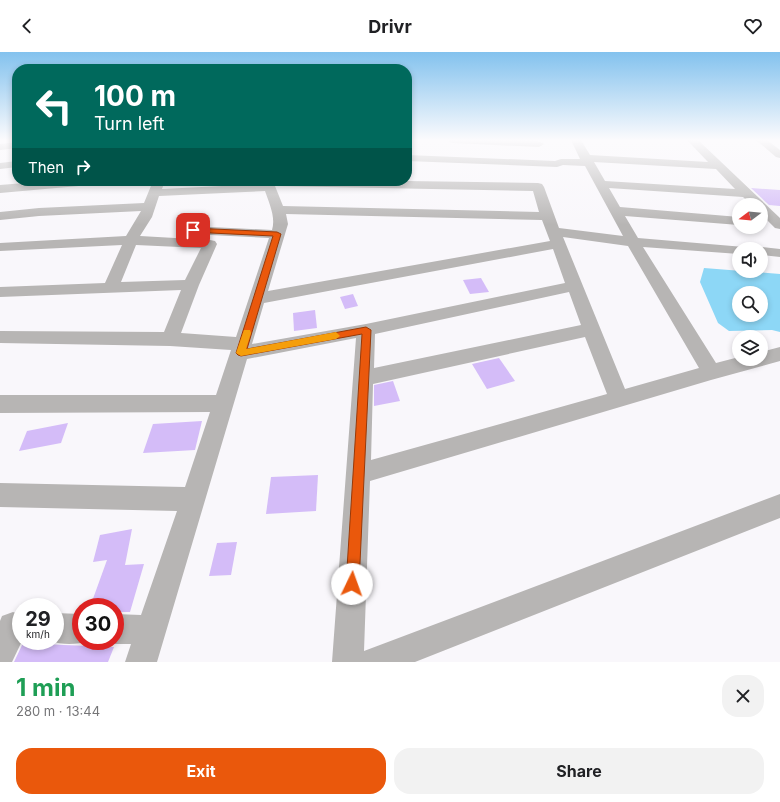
<!DOCTYPE html>
<meta charset="utf-8">
<style>
body{margin:0;font-family:Inter,sans-serif;background:#f2f2f2;color:#202124;height:100vh;display:flex;flex-direction:column;font-size:15px;white-space:nowrap}
*{box-sizing:border-box;margin:0}
p{font-size:13px;color:#757577}
.icon{flex:none;width:22px;height:22px;fill:none;stroke:currentColor;stroke-width:2;stroke-linecap:round;stroke-linejoin:round}
.map{position:relative;height:610px;overflow:hidden}
.details{display:flex;flex-direction:column;background:#fff;flex:1}
.details>*{flex:none}
.top-card{position:absolute;left:12px;top:12px;width:400px;height:122px;border-radius:16px;box-shadow:0 2px 6px #0003;background:#00695c;color:#fff;overflow:hidden}
.needle{width:26px;rotate:254deg}
.controls{position:absolute;left:732px;top:146px;display:grid;gap:8px}
.controls a{display:grid;place-items:center;width:36px;height:36px;border-radius:50%;background:#fff;box-shadow:0 2px 6px #0003;font-size:20px}
.speed{position:absolute;left:12px;top:546px;display:flex;gap:8px;font-size:20px;font-weight:700;text-align:center}
.speed>*{display:grid;place-content:center;width:52px;height:52px;border-radius:50%;background:#fff;box-shadow:0 2px 6px #0003;line-height:1}
.speed small{font-size:10px;font-weight:400}
.speed .limit{border:6px solid #d22;background:#fff;color:#111}
.pin{position:absolute;display:grid;place-items:center;width:34px;height:34px;color:#fff;margin:-17px;border-radius:8px;box-shadow:0 2px 6px #0006}
.me{position:absolute;width:44px;margin:-22px;rotate:3deg;stroke-linejoin:round;filter:drop-shadow(0 0 3px #0008)}
.turn{display:flex;align-items:center;gap:14px;height:84px;padding:0 16px;font-size:18px}
.turn .icon{width:52px;height:52px;stroke-width:2.5}
.turn b{display:block;font-size:28px;line-height:34px}
.then{display:flex;align-items:center;height:38px;padding:0 16px;background:#0003;gap:8px;font-size:15px}
.round{display:grid;place-items:center;flex:none;width:42px;height:42px;border-radius:16px;background:#f2f2f2}
.headline{display:flex;align-items:center;justify-content:space-between;height:68px;padding:0 16px}
h1{font-size:24px;font-weight:700;line-height:30px;color:#1e9e55}
.action{display:flex;gap:8px;margin-top:auto;padding:8px 16px}
.action a{flex:1;height:46px;border-radius:16px;background:#ea580c;color:#fff;font-size:16px;font-weight:700;line-height:46px;text-align:center}
.action a+a{background:#f2f2f2;color:#202124}
header{display:flex;justify-content:space-between;align-items:center;height:52px;padding:0 16px;background:#fff;font-size:18px;font-weight:700}
.map>svg:first-child{display:block}
</style>
<header><svg class="icon" aria-label="back" viewBox="0 0 24 24"><path d="M15 5l-7 7 7 7"/></svg>Drivr<svg class="icon" aria-label="heart" viewBox="0 0 24 24"><path d="M12 20l-8-8c-3-5 5-10 8-4 3-6 11-1 8 4z"/></svg></header>
<div class="map">
<svg width="780" height="610" viewBox="0 0 780 610">
<rect width="100%" height="100%" fill="#f9f7fb"/>
<path fill="#8dd7f6" fill-rule="evenodd" d="M704,216L780,222V280L772,278L729,279L718,271L700,230ZM739,241H761V263H739Z"/>
<g fill="#d4bcf8">
<polygon points="751,136 780,138 780,154 769,153"/>
<polygon points="481,226 489,240 470,242 463,228"/>
<polygon points="353,242 358,254 345,257 340,245"/>
<polygon points="315,258 317,276 294,279 293,261"/>
<polygon points="499,306 515,329 487,337 472,312"/>
<polygon points="393,329 400,349 374,354 374,333"/>
<polygon points="202,369 195,398 143,401 153,372"/>
<polygon points="68,371 61,391 19,399 27,379"/>
<polygon points="318,423 316,459 266,462 271,425"/>
<polygon points="132,477 125,513 144,512 130,560 115,560 115,555 90,555 107,508 93,510 100,483"/>
<polygon points="237,490 231,523 209,524 217,491"/>
<polygon points="23,591 64,593 114,595 108,610 14,610"/>
</g>
<g fill="none" stroke-linecap="round" stroke-linejoin="round">
<g fill="#b7b5b4" fill-rule="evenodd">
<path d="M448,88C462,88 539,85 544,92L539,95L453,91L449,90Z"/>
<path d="M571,88H581L590,103L708,110L687,88H698L780,166V177L775,176L761,162V153H752L743,145L609,136L620,155L739,165V173L625,164L638,186L744,195L746,197H739V202L643,195L716,311L739,305V307H761V300L780,295V309L711,328L370,429L364,599L780,442V466L415,610H332L356,286L247,307L157,610H125L131,592H115L108,589H115V562L141,563L177,459L0,455V431L185,435L210,360L0,361V343H216L231,298L170,294L0,291V279L164,280L181,238L0,245V235L105,231L122,193L0,199V191L126,184L141,159L39,164L0,168V160L39,156L144,151L153,129H165L162,137L262,132L261,129H407L538,131L542,132L544,135L559,176L623,184L585,114L563,113L557,115L407,109V103L555,109L561,107H580ZM594,110L716,117L735,137L605,129ZM275,134L533,139L539,160L283,154ZM265,139C269,151 276,165 272,178L190,174L185,175L183,178L185,181L190,182L269,186L236,285L181,281L199,233L217,192L215,189L210,188L140,184L152,165L159,144ZM286,162L542,168L550,189L268,239L288,172ZM563,185L628,194L699,316L625,337ZM136,193L201,196L185,228L121,230ZM553,197L565,231L366,272L252,292L264,251ZM569,240L581,273L374,316L375,282ZM585,285L607,342L371,408L373,332Z"/>
<polygon points="756,88 767,88 780,98 780,106 776,105"/>
<polygon points="17,90 17,96 0,98 0,92"/>
<polygon points="17,109 17,115 0,117 0,111"/>
<polygon points="49,129 96,129 94,132 90,133 0,141 0,133"/>
<polygon points="761,195 780,197 780,205 761,203 761,197 755,197"/>
<polygon points="13,560 21,563 22,589 12,610 0,610 0,569 2,564"/>
<path d="M55,561L81,562V589H88C78,593 61,593 50,589H55Z"/>
</g>
</g>
<linearGradient id="sky" x2="0" y2="1"><stop stop-color="#83c2ee"/><stop offset="0.51" stop-color="#fcfbfd"/><stop offset="1" stop-color="#fcfbfd" stop-opacity="0"/></linearGradient>
<rect width="780" height="173" fill="url(#sky)"/>
<polygon fill="#ea580c" stroke="#983908" points="193,176 277,180 281,182 247,297 366,275 371,278 359,532 357,536 352,538 348,536 346,532 362,282 241,304 238,303 236,301 273,184 190,180 190,177"/>
<polygon fill="#f59e0b" points="244,278 250,278 251,281 246,297 336,280 340,284 336,287 241,304 236,301"/>
</svg>
<div class="controls">
<a><svg class="needle" viewBox="-14 -14 28 28"><path d="M0-13l5 13h-10z" fill="#e53935"/><path d="M0 13l5-13h-10z" fill="#757577"/></svg></a>
<a><svg class="icon" aria-label="sound" viewBox="0 0 24 24"><path d="M4 9h4l5-4v14l-5-4H4zM17 9q2 3 0 6"/></svg></a>
<a><svg class="icon" aria-label="search" viewBox="0 0 24 24"><circle cx="10" cy="10" r="6"/><path d="M15 15l6 6"/></svg></a>
<a><svg class="icon" aria-label="layers" viewBox="0 0 24 24"><path d="M12 4l9 5-9 5-9-5zM3 14l9 5 9-5"/></svg></a>
</div>
<div class="speed"><div>29<small>km/h</small></div><div class="limit">30</div></div>
<div class="pin" style="left:193px;top:178px;background:#d93025"><svg class="icon" aria-label="arrive" viewBox="0 0 24 24"><path d="M6 21V4h12l-3 4 3 4H6"/></svg></div>
<svg class="me" style="left:352px;top:532px" viewBox="-20 -20 40 40"><circle r="19" fill="#fff"/><path d="M0-13L10 11 0 6-10 11z" fill="#ea580c"/></svg>
<div class="top-card">
<div class="turn"><svg class="icon" aria-label="left" viewBox="0 0 24 24"><path d="M17 20v-9H6M10 6l-5 5 5 5"/></svg><div><b>100 m</b>Turn left</div></div>
<div class="then">Then<svg class="icon" aria-label="right" viewBox="0 0 24 24"><path d="M7 20v-9h11M14 6l5 5-5 5"/></svg></div>
</div>
</div>
<section class="details">
<div class="headline"><div><h1>1 min</h1><p>280 m · 13:44</p></div><a class="round"><svg class="icon" aria-label="close" viewBox="0 0 24 24"><path d="M6 6l12 12M18 6L6 18"/></svg></a></div>
<div class="action"><a>Exit</a><a>Share</a></div>
</section>
